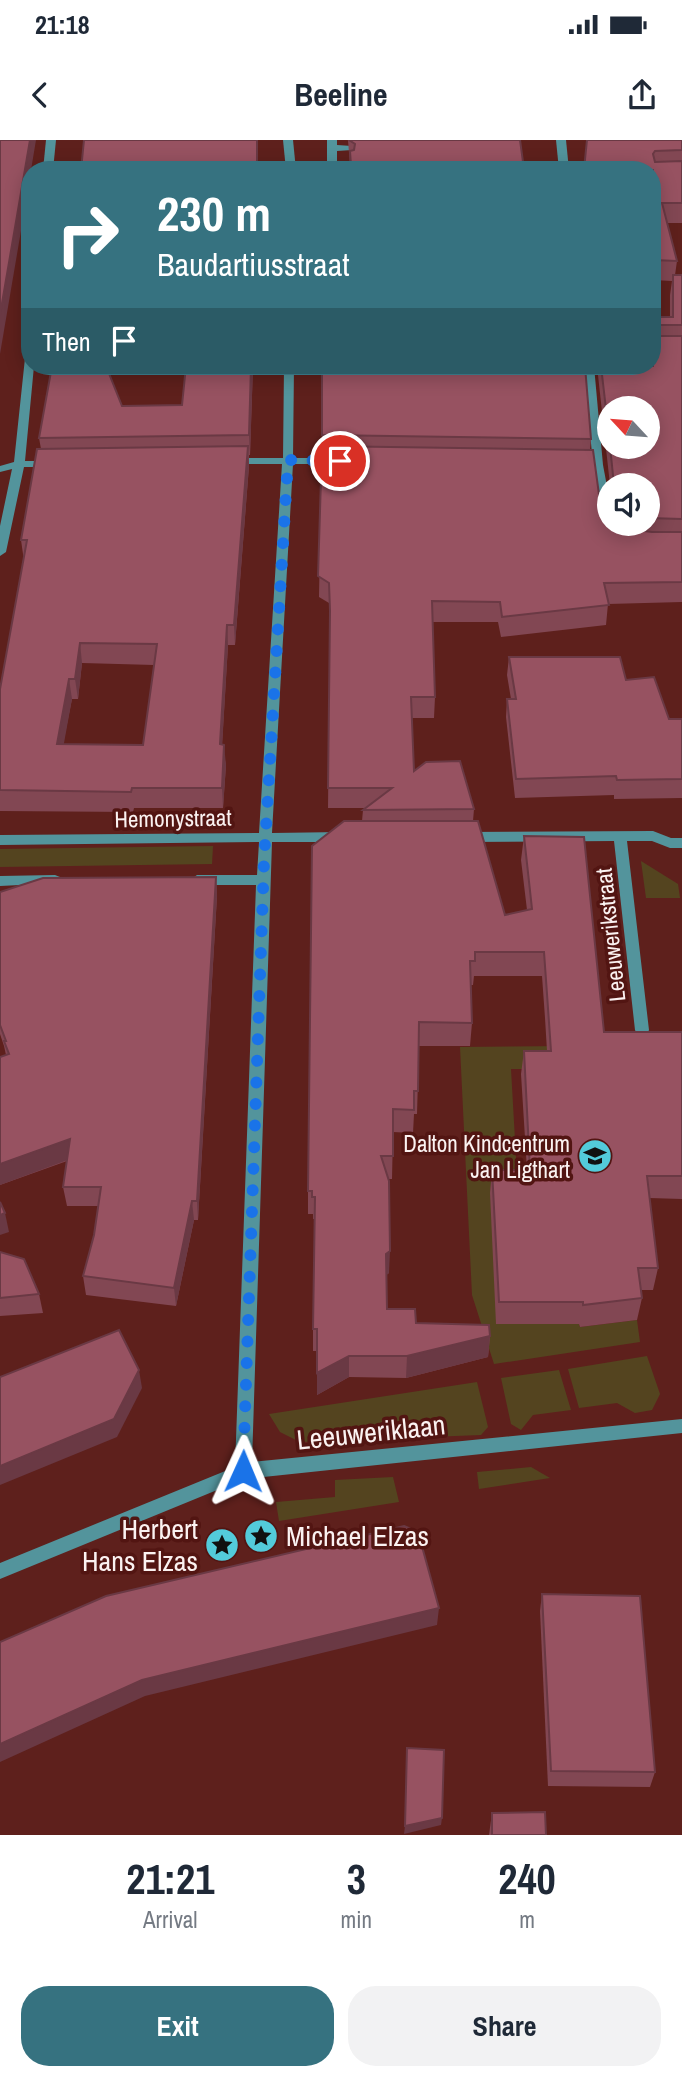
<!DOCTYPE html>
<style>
body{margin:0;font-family:"Archivo Narrow",sans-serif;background:#f2f2f3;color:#1f2937;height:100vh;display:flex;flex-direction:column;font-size:26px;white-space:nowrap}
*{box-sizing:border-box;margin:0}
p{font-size:23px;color:#747a83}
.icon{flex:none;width:38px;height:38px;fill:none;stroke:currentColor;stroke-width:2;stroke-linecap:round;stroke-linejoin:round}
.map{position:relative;height:1695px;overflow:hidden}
.side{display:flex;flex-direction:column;background:#fff;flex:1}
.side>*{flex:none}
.hud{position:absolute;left:21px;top:21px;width:640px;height:214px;border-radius:28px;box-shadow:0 4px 18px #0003;background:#367280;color:#fff;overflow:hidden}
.needle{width:46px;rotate:296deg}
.tools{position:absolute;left:597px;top:256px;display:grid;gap:14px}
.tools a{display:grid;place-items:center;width:63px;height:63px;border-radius:50%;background:#fff;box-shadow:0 4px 18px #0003;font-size:35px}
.pin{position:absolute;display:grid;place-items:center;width:60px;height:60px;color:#fff;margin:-30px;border:4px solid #fff;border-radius:50%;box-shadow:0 2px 7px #0007}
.me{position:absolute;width:77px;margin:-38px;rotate:1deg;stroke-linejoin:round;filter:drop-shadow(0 0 5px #0008)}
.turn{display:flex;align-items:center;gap:24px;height:147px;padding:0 21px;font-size:32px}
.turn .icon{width:91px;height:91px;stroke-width:2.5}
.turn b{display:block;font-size:49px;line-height:60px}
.then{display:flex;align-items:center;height:66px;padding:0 21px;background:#0003;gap:14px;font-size:26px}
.eta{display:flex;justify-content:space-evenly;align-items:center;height:119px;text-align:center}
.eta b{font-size:42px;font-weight:800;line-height:49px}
.cta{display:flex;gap:14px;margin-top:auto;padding:14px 21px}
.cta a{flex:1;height:80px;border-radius:28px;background:#367280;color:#fff;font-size:28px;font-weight:800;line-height:80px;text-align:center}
.cta a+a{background:#f2f2f3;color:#1f2937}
.status{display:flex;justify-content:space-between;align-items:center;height:49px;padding:0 35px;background:#fff;direction:ltr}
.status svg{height:19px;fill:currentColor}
header{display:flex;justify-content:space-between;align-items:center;height:91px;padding:0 21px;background:#fff;font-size:32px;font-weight:800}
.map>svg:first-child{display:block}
</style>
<div class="status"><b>21:18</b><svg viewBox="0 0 49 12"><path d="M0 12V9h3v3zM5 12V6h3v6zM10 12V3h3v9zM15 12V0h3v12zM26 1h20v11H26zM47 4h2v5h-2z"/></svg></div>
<header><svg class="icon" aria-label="back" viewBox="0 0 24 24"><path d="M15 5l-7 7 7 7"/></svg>Beeline<svg class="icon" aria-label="share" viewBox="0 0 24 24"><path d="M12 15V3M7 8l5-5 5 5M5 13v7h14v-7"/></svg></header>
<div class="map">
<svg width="682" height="1695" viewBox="0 0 682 1695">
<rect width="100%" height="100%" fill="#5e201c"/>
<g fill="#54441f">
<polygon points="213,706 212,724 0,727 0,709"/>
<polygon points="641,721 678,744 680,758 646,758"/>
<polygon points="572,906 574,929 511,929 518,1053 497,1184 579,1184 580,1187 637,1180 640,1202 494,1224 472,1155 460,907"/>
<polygon points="647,1216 660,1254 652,1270 635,1273 617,1263 579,1268 568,1229"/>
<polygon points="559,1230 571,1270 533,1275 521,1290 511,1284 501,1238"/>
<polygon points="477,1242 488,1287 481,1295 300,1302 280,1292 269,1274"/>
<polygon points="531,1327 550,1338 479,1349 477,1332"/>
<polygon points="393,1337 399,1362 279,1381 276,1362 335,1357 335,1340"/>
</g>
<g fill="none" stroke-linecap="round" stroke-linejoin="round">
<polygon fill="#53949c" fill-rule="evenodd" points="327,0 337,0 337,5 352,6 352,10 337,11 337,22 352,23 352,27 337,28 336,30 304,27 302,25 307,22 327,22"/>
<g fill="#53949c" fill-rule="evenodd">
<polygon points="46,0 56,0 53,30 43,30"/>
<polygon points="283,0 293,0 296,30 286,30"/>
<polygon points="556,0 566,0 569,30 559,30"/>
<polygon points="30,215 30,226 34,226 25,321 51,321 56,324 51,327 24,327 6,412 0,416 0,386 12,329 0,332 0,326 14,322 25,218"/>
<polygon points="284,226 294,226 293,318 338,318 343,321 338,324 293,324 272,693 342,692 349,697 342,702 272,702 252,1322 682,1279 682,1293 244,1339 0,1439 0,1423 235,1327 256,745 197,745 190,740 197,735 257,735 259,702 0,705 0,695 259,693 282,324 232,324 227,321 232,318 283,318"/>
<polygon points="584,226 594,226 603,325 609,357 609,383 614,383 615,389 609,392 603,389 593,325"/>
<polygon points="653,691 671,698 682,698 682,708 670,708 652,701 627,701 649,890 647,894 637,894 635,890 614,701 463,702 456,697 463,692"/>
<polygon points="55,735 60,737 62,740 60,743 0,746 0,736"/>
</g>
</g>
<g fill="#824753" fill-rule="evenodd">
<path d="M348,0H520L524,29H584L682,0V83H667L677,121L675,135H682V462L608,464L606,485L501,497L498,482H432L435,557L434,578H412L414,631L474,669L473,681L505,775L527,770L521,720L524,696L604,892H682V1059L649,1058L658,1128L653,1150H641L642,1158L637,1180L580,1187L579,1184H496L490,1053L492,1030H527L521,934L524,911H547L545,878L542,836H474L473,845H471L472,883L470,906H419L417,974H414L413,993L393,992L392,1039H388L389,1133L386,1135L387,1169L416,1183L490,1196L488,1217L406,1238L349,1237L317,1255V1211H313V1189L315,1079H313V1074H308V1051L362,681L363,670L365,668H328L330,485L329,463L319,457L322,295L591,299L590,310L600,362L609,383H648V345H610L597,226H653V177H670V155L672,141L653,140V30H331L350,26ZM609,268L648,306H609Z"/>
<path d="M186,226H253L250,315H249V326L235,505H228L222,605L226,625L223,668H134L133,672L0,671V549L24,421L21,400L41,309L39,298L122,266L182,265ZM82,523L154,525L143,605L63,604L72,559H78Z"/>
<polygon points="509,517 626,540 669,579 682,579 682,658 614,659 614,655 515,658 506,577 507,559 511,559 507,535"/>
<polygon points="216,737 217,756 198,1080 194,1080 176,1166 86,1155 83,1136 94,1095 98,1066 67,1066 63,1047 67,1021 0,1045 0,917 6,915 4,906 0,894 0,752"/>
<polygon points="0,1112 39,1154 43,1173 0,1176"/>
<polygon points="542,1454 655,1632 650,1647 548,1646 540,1471"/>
<polygon points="492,1673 546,1695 489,1695"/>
</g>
<g fill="#6a3944">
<polygon points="30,0 36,0 31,30 30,30 30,38 0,214 0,175"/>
<polygon points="251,226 253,226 250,315 249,295"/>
<polygon points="248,306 249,326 235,505 234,485"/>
<polygon points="227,485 228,505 221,625 220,604"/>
<polygon points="80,503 82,523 78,559 75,539"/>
<polygon points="69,539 72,559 60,625 57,604"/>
<polygon points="224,605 226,625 223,668 222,648"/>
<polygon points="216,737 217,756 198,1080 197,1061"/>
<polygon points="70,999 73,1018 0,1045 0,1024"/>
<polygon points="192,1061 194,1080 176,1166 174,1148"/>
<polygon points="5,1073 9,1092 0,1095 0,1075"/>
<polygon points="390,1111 389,1133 385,1136 386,1114"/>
<polygon points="490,1196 488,1217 406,1238 407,1216"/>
<polygon points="349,1216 349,1237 317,1255 317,1233"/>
<polygon points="139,1230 142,1248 117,1297 0,1345 0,1326"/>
<polygon points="439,1468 437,1485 145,1556 0,1622 0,1604 142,1540"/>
<polygon points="442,1678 441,1685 404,1694 405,1686"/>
</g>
<g fill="#975261" stroke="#6a3944" stroke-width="2" fill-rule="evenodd">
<polygon points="0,0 30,0 0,175"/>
<polygon points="84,0 257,0 257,30 81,30"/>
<polygon points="349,0 520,0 524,29 584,29 587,0 682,0 682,10 655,11 653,14 655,22 682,21 682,63 662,63 677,121 653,120 653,30 331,30 331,26 351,26 350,11 354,10 355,4"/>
<polygon points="673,135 682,135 682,185 654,185 653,193 656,196 682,196 682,379 648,378 648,345 614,345 610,306 648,306 648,268 609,268 609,295 601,226 653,226 653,177 673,177"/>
<polygon points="52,226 106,226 122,266 182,265 186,226 251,226 249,295 39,298"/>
<polygon points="322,226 585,226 591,299 322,295"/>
<path d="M248,306L234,485H227L220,604L224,605L222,648H132L131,652L0,650V549L27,400H21L37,309ZM80,503L157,504L143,605L57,604L69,539H75Z"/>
<polygon points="322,306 593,310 600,362 609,379 609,383 617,383 628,389 652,392 682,392 682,442 604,443 609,465 502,477 500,462 432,461 435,557 411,557 414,631 426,622 460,621 474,669 363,670 392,648 328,648 330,471 329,443 318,436"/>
<polygon points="509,517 620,517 626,540 654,537 669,579 682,579 682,639 617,640 616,636 516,639 507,559 516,559"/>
<polygon points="344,681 478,681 505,775 532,769 524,696 584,697 604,892 682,892 682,1036 647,1036 658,1128 638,1128 642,1158 583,1165 583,1162 499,1162 492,1030 530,1030 524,911 551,911 547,854 544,812 475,812 475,821 470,821 472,883 419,882 418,951 414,951 414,970 393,969 393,1016 381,1016 389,1041 390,1111 386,1114 387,1169 415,1169 416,1183 489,1185 490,1196 407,1216 349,1216 317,1233 317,1189 313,1189 315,1057 312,1057 312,1051 308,1051 312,706"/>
<polygon points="216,737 197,1061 192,1061 174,1148 83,1136 94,1095 101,1047 63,1047 70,999 0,1024 0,917 9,914 4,901 6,901 0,885 0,752 43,738"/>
<polygon points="0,1062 5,1073 0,1075"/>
<polygon points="0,1112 24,1119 39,1154 0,1158"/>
<polygon points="119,1190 139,1230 114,1279 0,1326 0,1237"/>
<polygon points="404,1386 418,1392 439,1468 142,1540 0,1604 0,1502 106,1456"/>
<polygon points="542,1454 640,1456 655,1632 551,1631"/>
<polygon points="407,1608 444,1610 442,1678 405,1686"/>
<polygon points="545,1672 546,1695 492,1695 492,1673"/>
</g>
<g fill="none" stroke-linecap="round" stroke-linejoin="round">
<polyline stroke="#1a73e8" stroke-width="12" stroke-dasharray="0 21.6" points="243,1331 264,721 288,320 340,321"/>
</g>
<defs>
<g id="school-disc" transform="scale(1.75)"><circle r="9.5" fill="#53cbda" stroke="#521512"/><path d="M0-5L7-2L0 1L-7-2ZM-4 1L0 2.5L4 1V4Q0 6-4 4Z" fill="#111"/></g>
<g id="sight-disc" transform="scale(1.75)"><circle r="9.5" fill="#53cbda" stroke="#521512"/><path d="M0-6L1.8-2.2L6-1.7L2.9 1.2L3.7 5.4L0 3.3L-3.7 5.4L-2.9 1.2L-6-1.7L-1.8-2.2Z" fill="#111"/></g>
</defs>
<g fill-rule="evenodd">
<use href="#school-disc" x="595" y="1016"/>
<use href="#sight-disc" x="261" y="1396"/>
<use href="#sight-disc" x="222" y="1405"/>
</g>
<g text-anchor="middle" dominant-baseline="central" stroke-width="7" stroke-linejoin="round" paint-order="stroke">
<g font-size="23" fill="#fbf2f1" stroke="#521512">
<text transform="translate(173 678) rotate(-1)">Hemonystraat</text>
<text transform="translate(610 795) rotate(-96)">Leeuwerikstraat</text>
</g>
<g font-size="23" fill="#fbf2f1" stroke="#521512" text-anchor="end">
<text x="570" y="1003">Dalton Kindcentrum<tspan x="570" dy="26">Jan Ligthart</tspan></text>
</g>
<g font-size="28" fill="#fbf2f1" stroke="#521512">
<text transform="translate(371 1292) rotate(-6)">Leeuweriklaan</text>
</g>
<g font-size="28" fill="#fbf2f1" stroke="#521512" text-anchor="end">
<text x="198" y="1389">Herbert<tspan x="198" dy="32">Hans Elzas</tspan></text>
<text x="286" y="1396" text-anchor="start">Michael Elzas</text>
</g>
</g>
</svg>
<div class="tools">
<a><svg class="needle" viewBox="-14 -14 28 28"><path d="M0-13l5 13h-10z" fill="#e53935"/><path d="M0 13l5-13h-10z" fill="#747a83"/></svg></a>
<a><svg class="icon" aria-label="sound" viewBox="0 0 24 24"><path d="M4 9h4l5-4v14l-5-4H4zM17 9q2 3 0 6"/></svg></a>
</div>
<div class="pin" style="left:340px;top:321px;background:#d93025"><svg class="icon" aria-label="arrive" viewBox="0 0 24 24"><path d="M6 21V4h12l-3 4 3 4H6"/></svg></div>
<svg class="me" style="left:243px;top:1331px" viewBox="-20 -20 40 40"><path d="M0-17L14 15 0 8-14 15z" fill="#1a73e8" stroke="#fff" stroke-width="4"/></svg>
<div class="hud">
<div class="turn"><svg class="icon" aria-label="right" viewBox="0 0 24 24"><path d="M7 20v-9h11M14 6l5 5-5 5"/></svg><div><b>230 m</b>Baudartiusstraat</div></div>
<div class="then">Then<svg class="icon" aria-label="arrive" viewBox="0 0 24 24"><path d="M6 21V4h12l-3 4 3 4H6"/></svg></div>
</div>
</div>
<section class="side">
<div class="eta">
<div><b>21:21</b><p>Arrival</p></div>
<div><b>3</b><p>min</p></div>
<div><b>240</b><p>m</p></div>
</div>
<div class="cta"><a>Exit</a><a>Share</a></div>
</section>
